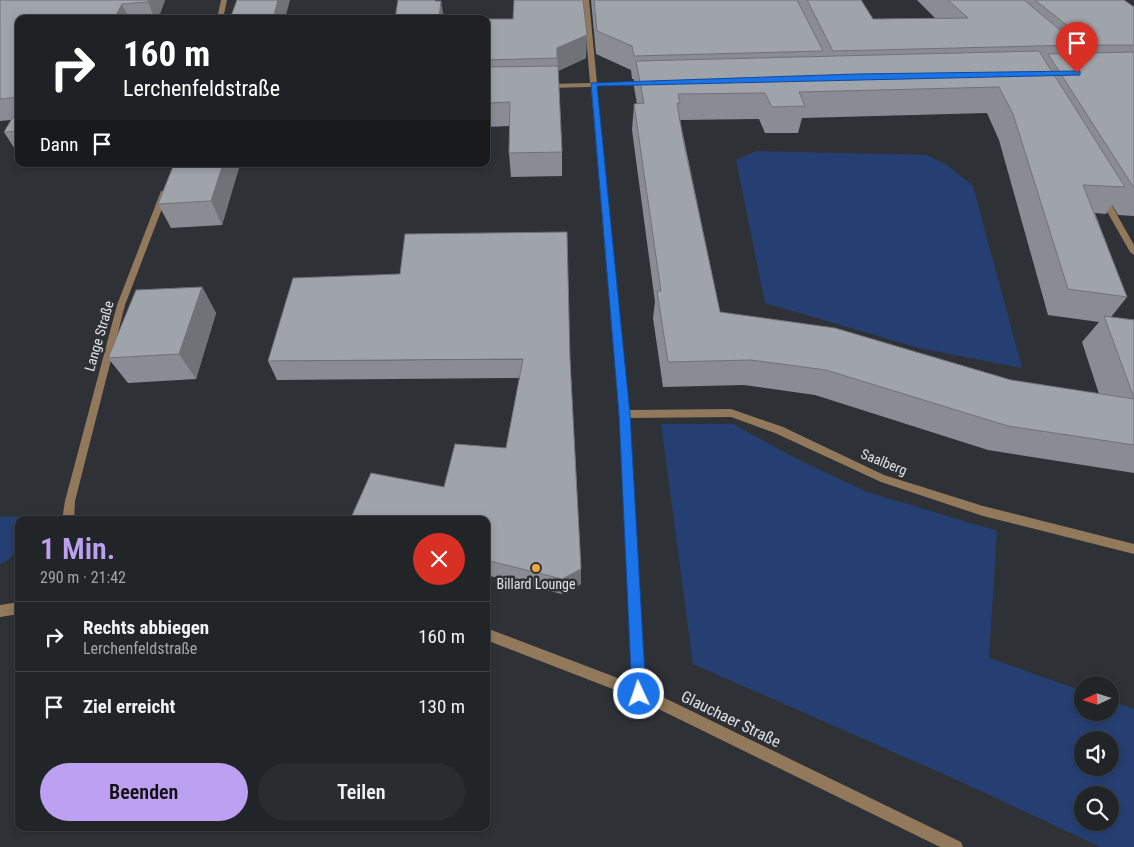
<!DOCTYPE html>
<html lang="de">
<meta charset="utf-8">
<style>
body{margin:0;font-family:"Roboto Condensed",sans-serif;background:#2a2d30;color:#f1f3f6;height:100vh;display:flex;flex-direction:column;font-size:19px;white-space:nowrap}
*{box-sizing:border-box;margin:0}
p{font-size:16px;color:#a2a5a8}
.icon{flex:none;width:28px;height:28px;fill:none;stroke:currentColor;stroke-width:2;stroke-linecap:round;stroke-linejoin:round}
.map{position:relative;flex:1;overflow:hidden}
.drawer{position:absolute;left:15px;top:516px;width:475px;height:315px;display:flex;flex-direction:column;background:#222528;border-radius:10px;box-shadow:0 2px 8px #0003,0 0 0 1px #3f4245}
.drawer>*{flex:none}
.top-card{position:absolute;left:15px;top:15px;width:475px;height:152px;border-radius:10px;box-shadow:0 2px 8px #0003,0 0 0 1px #3f4245;background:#202124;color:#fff;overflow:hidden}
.needle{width:32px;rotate:266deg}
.fabs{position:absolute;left:1074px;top:676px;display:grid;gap:10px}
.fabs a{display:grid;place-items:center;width:45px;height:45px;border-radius:50%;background:#222528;box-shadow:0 2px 8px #0003,0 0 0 1px #3f4245;font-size:25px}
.pin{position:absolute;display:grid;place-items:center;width:42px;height:42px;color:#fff;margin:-51px -21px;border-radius:50% 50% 50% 0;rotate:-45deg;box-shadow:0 0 5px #0007}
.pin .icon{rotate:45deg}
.me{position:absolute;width:55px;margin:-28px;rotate:357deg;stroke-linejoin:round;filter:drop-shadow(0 0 4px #0008)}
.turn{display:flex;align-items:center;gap:18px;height:105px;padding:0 25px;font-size:22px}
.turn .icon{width:65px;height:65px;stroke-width:2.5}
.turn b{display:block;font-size:35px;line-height:42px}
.then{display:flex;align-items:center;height:48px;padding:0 25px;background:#0003;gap:10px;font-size:19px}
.round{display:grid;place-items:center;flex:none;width:52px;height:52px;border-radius:26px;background:#2a2d30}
.overview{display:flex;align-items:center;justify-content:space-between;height:85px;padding:0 25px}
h1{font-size:30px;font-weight:600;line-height:38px;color:#bca0f2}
.action{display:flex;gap:10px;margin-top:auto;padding:10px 25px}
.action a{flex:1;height:58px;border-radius:30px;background:#bca0f2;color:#111;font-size:20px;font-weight:600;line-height:58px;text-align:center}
.action a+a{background:#2a2d30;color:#f1f3f6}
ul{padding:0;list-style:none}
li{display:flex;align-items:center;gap:15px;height:70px;padding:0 25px;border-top:1px solid #3f4245}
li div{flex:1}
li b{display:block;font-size:19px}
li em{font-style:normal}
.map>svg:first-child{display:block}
</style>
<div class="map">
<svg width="1134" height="847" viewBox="0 0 1134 847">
<rect width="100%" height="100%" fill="#2e3136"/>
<g fill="#263f72" fill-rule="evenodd">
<polygon points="756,151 927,155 947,165 973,186 1022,368 919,348 765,303 736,160"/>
<path d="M661,424H733L795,458L867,492L997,531L989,658L1082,691V712H1110V700L1134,709V847H1101L955,779L693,664ZM1082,740H1110V768H1082ZM1082,795H1110V822H1082Z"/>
<path d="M43,516L40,520H19C19,537 20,558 0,564V517Z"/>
</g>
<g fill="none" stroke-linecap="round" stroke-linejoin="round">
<g fill="#93795c" fill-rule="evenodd">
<polygon points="221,0 227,0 223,19 217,19"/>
<polygon points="583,0 589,0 597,83 648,81 651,83 648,85 597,86 629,410 731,409 783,427 884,475 983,506 1134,544 1134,554 983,516 881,482 775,433 731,417 629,418 645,693 644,698 639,699 634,698 633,693 619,414 591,87 547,88 544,86 547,84 590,83"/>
<polygon points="161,191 167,191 168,193 125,305 75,501 74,520 62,520 65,501 117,305"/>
<polygon points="1101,197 1107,197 1134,245 1134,255 1130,252 1100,199"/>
</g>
<g fill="#93795c" fill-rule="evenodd">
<polygon points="19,602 19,614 0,617 0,605"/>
<polygon points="486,628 644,688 961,842 963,847 940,847 636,698 486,640"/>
</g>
</g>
<g fill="#898c92" fill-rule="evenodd">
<polygon points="0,0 165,0 158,19 19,19 19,154 18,154 4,132 11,120 0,121"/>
<path d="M591,0H861L873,19H936L917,0H1124L1134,7V216L1118,215L1112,205L1106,214L1095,213L1127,297L1111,317L1134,320V473L988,450L815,395L744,385L663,387L653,318L655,302L632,130L634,104H637L634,87V79H632L631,70L596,54ZM987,113L999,140L1048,315L1099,322L1082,342L1099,394L1011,380L720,312L680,120L759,119L765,133H798L802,118Z"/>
<polygon points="486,19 586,58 558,71 562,152 562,176 511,177 509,153 510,126 486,127"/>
<polygon points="240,164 222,225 171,228 158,204"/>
<polygon points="202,287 216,313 196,379 128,383 108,358"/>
<polygon points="570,359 581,569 581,584 562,594 486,575 486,520 444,487 506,448 520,378 277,380 268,361"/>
</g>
<g fill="#6f7277">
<polygon points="149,0 165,0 158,19 155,19 148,2"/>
<polygon points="278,0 290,0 285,19 273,19"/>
<polygon points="441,1 444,19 439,19"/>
<polygon points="122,4 129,19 114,19"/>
<polygon points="587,35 586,58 558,71 557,48"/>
<polygon points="223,164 240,164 222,225 211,201"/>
<polygon points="202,287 216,313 196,379 179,354"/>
<polygon points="581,569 581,584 562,594 562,579"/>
</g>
<g fill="#9fa3aa" stroke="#6f7277">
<polygon points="0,0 149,0 148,2 122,4 114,19 19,19 19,97 0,99"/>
<polygon points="237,0 278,0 273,19 230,19"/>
<polygon points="398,0 435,0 435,1 441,1 439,19 395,19"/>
<polygon points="514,0 583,0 587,35 557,48 557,58 486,60 486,19 513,19"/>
<polygon points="594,0 797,0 823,51 634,56 632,46 597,31"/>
<polygon points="807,0 861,0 873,19 968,18 948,0 1024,0 1078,45 833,51"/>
<polygon points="1035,0 1124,0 1134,7 1134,45 1092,45"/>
<polygon points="1039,51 1125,187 1083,185 1127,297 1068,289 1013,114 999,87 799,92 805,106 772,107 765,93 678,94 680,103 677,103 683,139 720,312 835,328 1011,380 1134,399 1134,445 1008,426 826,370 751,360 668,362 657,291 661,291 634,104 644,103 636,61"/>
<polygon points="1134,52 1134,188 1048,54"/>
<polygon points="558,66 562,152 509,153 510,102 486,103 486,67"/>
<polygon points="19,107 19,131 4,132"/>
<polygon points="174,164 223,164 211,201 158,204"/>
<polygon points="567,232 570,359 581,569 562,579 486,560 486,520 350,520 371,473 444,487 455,444 506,448 523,359 268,361 293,278 400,274 405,234"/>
<polygon points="202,287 179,354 108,358 136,290"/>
<polygon points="1104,316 1134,320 1134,398"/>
</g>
<polygon fill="#1a73e8" stroke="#114b97" points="1077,71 1080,71 1080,75 597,86 630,414 646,694 644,699 639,701 634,699 632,694 619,414 591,83 856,74"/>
<circle fill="#f1a63f" stroke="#2e3136" stroke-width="2" cx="536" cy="568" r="5"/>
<g text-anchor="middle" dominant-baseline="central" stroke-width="5" stroke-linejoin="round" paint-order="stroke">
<g font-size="14" fill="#e0e2e5" stroke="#2e3136">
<text transform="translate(99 336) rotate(-74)">Lange Straße</text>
<text transform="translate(884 462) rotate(22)">Saalberg</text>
</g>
<g font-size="14" fill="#e0e2e5" stroke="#2e3136">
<text x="536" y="584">Billard Lounge</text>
</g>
<g font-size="16" fill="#e0e2e5" stroke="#2e3136">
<text transform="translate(731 719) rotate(26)">Glauchaer Straße</text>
</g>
</g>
</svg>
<div class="fabs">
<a><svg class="needle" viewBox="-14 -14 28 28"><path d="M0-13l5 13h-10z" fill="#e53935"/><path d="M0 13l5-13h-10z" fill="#a2a5a8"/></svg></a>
<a><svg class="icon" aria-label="sound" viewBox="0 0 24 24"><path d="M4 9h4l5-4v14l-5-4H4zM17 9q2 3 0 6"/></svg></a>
<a><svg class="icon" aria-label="search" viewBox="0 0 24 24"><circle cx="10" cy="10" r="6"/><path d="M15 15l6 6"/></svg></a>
</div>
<div class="pin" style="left:1077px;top:73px;background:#d93025"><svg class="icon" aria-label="arrive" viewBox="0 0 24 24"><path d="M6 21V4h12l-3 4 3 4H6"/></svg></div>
<svg class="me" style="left:639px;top:694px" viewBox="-20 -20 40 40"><circle r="17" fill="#1a73e8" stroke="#fff" stroke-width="3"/><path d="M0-11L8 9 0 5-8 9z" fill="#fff"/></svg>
<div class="top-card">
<div class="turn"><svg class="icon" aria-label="right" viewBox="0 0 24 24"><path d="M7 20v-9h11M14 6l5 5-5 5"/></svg><div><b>160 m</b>Lerchenfeldstraße</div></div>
<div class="then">Dann<svg class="icon" aria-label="arrive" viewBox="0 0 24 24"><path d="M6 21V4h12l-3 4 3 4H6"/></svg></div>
</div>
<section class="drawer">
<div class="overview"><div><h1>1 Min.</h1><p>290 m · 21:42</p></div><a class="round" style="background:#d93025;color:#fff"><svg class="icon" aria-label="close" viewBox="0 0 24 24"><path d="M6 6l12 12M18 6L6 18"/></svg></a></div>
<ul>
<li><svg class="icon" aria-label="right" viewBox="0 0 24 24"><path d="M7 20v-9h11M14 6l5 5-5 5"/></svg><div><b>Rechts abbiegen</b><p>Lerchenfeldstraße</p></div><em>160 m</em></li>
<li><svg class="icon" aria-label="arrive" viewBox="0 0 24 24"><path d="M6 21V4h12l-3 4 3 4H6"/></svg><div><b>Ziel erreicht</b></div><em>130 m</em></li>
</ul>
<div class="action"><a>Beenden</a><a>Teilen</a></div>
</section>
</div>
